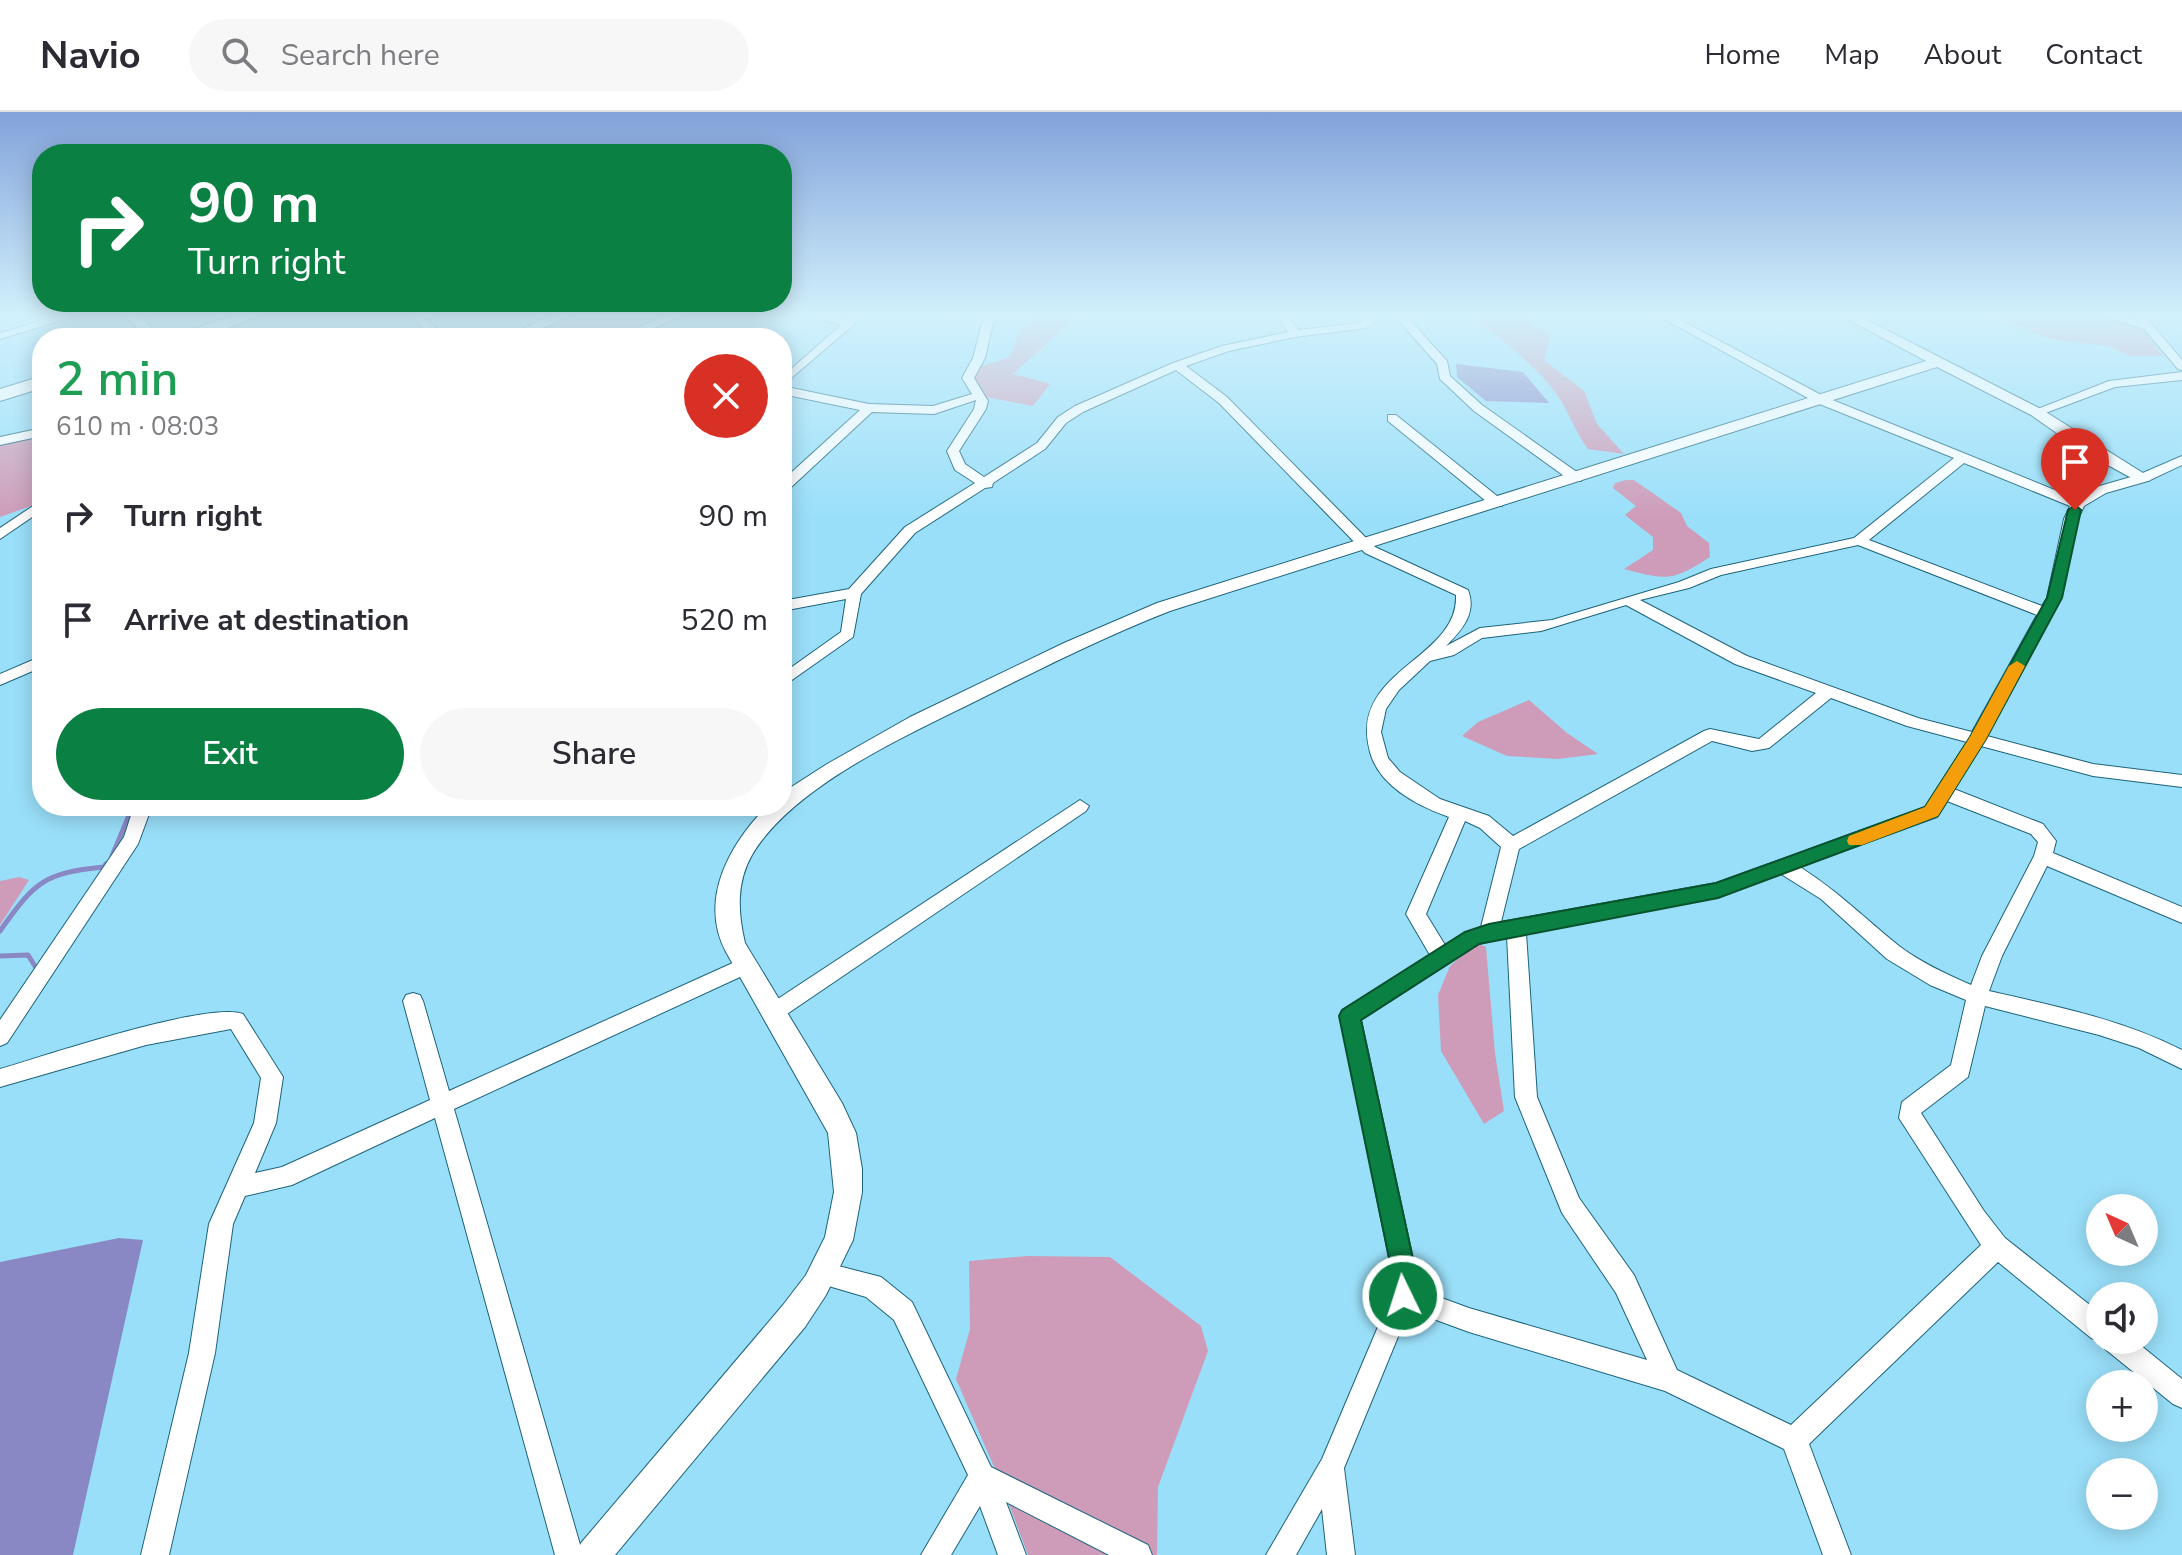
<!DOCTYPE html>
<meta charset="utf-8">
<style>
body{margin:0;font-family:"Nunito Sans",sans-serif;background:#f7f7f7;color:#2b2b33;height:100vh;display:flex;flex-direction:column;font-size:30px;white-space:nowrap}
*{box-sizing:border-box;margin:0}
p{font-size:26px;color:#7c7c81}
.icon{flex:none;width:44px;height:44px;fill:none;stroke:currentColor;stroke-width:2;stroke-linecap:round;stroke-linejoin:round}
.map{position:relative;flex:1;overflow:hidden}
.sheet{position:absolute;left:32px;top:216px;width:760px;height:488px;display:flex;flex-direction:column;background:#fff;border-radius:32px;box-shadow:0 4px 20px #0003}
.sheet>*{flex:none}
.guide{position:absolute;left:32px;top:32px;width:760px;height:168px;border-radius:32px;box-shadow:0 4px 20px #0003;background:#0b8043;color:#fff;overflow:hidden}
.needle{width:52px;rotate:316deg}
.controls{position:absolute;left:2086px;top:1082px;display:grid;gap:16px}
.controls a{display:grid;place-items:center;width:72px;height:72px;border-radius:50%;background:#fff;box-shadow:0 4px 20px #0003;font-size:40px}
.pin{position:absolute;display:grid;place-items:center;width:68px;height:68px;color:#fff;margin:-82px -34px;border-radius:50% 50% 50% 0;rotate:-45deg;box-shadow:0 0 8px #0007}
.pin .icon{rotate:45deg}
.me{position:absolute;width:88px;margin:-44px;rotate:356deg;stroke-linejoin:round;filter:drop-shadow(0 0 6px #0008)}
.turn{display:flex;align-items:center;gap:28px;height:168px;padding:0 24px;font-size:36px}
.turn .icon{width:104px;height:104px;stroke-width:2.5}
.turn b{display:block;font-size:56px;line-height:68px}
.round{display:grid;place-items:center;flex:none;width:84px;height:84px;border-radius:42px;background:#f7f7f7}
.overview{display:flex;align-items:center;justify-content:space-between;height:136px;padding:0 24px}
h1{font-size:48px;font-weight:600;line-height:60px;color:#1e9e55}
.primary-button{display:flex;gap:16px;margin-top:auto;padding:16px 24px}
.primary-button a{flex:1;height:92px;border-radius:48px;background:#0b8043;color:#fff;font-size:32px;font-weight:600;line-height:92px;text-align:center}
.primary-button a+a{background:#f7f7f7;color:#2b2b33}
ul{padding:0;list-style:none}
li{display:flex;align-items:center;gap:24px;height:104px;padding:0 24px}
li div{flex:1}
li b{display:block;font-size:30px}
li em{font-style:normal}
header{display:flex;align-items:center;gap:48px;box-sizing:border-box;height:112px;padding:0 40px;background:#fff;border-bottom:2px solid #e1e1e2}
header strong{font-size:38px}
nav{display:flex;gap:44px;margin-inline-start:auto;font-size:28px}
.search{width:560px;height:72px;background:#f7f7f7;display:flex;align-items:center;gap:20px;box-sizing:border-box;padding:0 28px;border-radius:44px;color:#7c7c81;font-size:30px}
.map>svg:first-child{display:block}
</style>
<header>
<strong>Navio</strong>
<div class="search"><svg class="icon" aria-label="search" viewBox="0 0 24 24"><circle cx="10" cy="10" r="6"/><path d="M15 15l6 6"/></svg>Search here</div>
<nav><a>Home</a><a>Map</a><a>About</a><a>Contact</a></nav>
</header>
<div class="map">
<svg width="2182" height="1443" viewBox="0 0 2182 1443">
<rect width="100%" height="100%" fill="#9adff9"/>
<g fill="#ce9cb8">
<polygon points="572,203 668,203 613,226 527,226"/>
<polygon points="1039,203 1078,203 1013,262 1050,272 1033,294 986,285 974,268 977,256 1010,245 1020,218"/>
<path d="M1476,203H1527L1525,207L1531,213L1551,223L1544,248L1584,279L1597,312L1624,342L1588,337C1576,321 1570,303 1560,287C1539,256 1507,231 1477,209Z"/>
<polygon points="1993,203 2097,203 2141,215 2163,244 2130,244 2108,234 2063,229 2043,225"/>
<polygon points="42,320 42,390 0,405 0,330"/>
<path d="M1626,368H1634L1681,401L1687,414L1709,431L1710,445C1672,470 1666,468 1624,457L1653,438V425L1625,403L1636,394L1613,376L1615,371Z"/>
<polygon points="1529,588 1567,621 1598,642 1558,647 1507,644 1462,624 1478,610"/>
<polygon points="19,765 29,768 0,813 0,769"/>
<polygon points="1477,831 1486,835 1495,941 1504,999 1484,1012 1441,939 1438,883 1450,854"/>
<polygon points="1028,1144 1110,1145 1201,1214 1208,1239 1158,1375 1157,1443 1028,1443 1001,1371 956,1267 970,1217 969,1149"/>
</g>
<g fill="#8988c5">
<polygon points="1456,252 1523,260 1549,291 1486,289 1457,265"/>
<polygon points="119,1126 143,1128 73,1443 0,1443 0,1150"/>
</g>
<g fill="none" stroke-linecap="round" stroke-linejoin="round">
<polyline stroke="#8988c5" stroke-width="3" points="124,203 146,226"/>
<g stroke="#8988c5" stroke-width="5">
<polyline points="112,744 133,694"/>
<path d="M0,819C35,770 43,761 104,755L106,752"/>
<polyline points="0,844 28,843 38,859"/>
</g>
<g stroke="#1c647b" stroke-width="2">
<g id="minor">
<polygon points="60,203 79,203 0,227 0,221"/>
<polygon points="408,203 420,203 448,226 435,226"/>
<polygon points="668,203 684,203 630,226 614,226"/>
<path d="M803,203H826L848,208L853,203H865L782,274L869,292L933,294L972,282L962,266L973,246L984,203H995L985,246L974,266L988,289L986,297L959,339L965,352L984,365L1037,331L1058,305L1075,294L1173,251L1222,234L1288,220L1277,203H1288L1298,218L1360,211L1363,203H1374L1373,212L1366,216L1295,225L1229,239L1186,254L1227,285L1375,435L1468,478C1477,501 1462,518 1446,534L1480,516L1552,508L1679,470L1711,457L1854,426L1954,346L1817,291L1657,203H1671L1825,285L2077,387L2096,375L2138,363L2182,344V353L2148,369L2106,381L2084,394L2078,407L2061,486L1987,624L2093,652L2182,663V675L2093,664L1981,634L1954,677L2043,712L2056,729L2053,741L2182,795V811L2047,754L2002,844L1989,879C2055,894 2121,907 2182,938V957L2139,936L2099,923L1985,894L1968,965L1921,1001L1984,1099L2005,1126L2100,1201V1228H2134L2182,1267V1296L2173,1292L2105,1237L2102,1229L2091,1226L1998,1150L1809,1332L1851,1443H1823L1784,1337L1665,1279L1469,1220L1409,1198L1344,1356L1355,1443H1327L1322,1397L1296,1443H1266L1322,1347L1391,1184L1394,1170L1340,904L1343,898L1430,843L1406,802L1449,705C1418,694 1379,674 1370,640C1347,558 1459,548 1456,483L1365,441L1219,291L1176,258L1083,300L1066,311L1045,337L993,371L992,375L985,376L915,421L861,482L853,525L782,575V562L841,520L846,487L782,499V489L849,477L905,415L975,371L955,358L947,339L974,297L976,288L934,302L872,300L787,379L782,380V369L860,298L782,282V265L841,213ZM1964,351L2070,394L2064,407L2047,486L2042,494L1869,428ZM1858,433L2037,503L1972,620L1918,606L1747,544L1640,488L1689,476L1721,463ZM1626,493L1735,552L1816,581L1759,627L1710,617L1704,619L1513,724L1489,704L1440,687L1400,660L1388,646L1381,620L1386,597L1399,578L1430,549L1454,543L1482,526L1541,519ZM1831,586L1907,614L1967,630L1925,695L1716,771L1501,810L1519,737L1712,629L1752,639L1769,636ZM1947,689L2031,722L2038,730L2034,744L1982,844L1971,873C1946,862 1920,850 1899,834C1863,805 1839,780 1800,755L1937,705ZM1465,709L1480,716L1501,735L1481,815L1445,833L1426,802ZM1781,762L1821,787L1887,847L1930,873L1966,888L1951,953L1902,990L1899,1006L1981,1133L1791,1313L1677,1258L1634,1163L1579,1086L1537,985L1526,821L1718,785ZM1507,824L1515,985L1562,1101L1616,1181L1647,1248L1469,1196L1417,1177L1418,1170L1361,908L1479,832Z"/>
<polygon points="940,203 958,203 953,206"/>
<polygon points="1399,203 1409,203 1409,207 1447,249 1450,264 1482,293 1581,363 1581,369 1571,369 1474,299 1440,267 1437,252 1400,210"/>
<polygon points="2101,203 2120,203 2137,208 2133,203 2144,203 2182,248 2182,258 2178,257 2144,217"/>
<polygon points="2182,260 2182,268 2115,275 2040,303 2030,300 2109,269"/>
<polygon points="1388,303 1396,303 1502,388 1502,394 1492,394 1388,309"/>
<polygon points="42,316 42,324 0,333 0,325"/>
<polygon points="36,392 42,395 41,399 0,427 0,416"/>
<polygon points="42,544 42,555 0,573 0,562"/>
<polygon points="1080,688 1089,694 1086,699 781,906 774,909 767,906 764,900 767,894"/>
<polygon points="134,694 152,694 138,732 7,931 0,934 0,908 124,725"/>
<path d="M746,845L753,847L756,853L753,859L454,997L583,1443H555L435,1006L292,1073L245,1084L233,1112L215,1241L169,1443H141L189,1241L209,1112L254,1011L261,966L231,917L146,933L0,975V957C45,944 207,889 243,902L283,965L276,1011L255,1061L282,1055L430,988L403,889L406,883L413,881L420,883L423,889L449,979Z"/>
<polygon points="823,1150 881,1165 912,1190 991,1355 1148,1433 1152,1443 1109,1443 1006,1390 1026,1443 998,1443 980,1394 951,1443 921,1443 968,1363 894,1208 866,1185 815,1170 811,1162 815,1154"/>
</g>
</g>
<g stroke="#1c647b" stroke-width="2">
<g id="tertiary">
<polygon points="125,203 139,203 162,226 147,226"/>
<polygon points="552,203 570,203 522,226 503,226"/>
<path d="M1840,203H1857L2041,297L2151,366L2149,369H2137L2084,340L2031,303L1937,255L1170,499C1106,524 1044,555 982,586C910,622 793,673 752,743C736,771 738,801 745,831L842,991L856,1021L862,1057V1080L853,1128L826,1183L805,1215L615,1443H576L581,1431L783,1193L806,1163L825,1125L834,1080L828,1021L726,840C698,787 730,732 767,694H782V681L827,652L910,605L1064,531L1157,491L1926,249Z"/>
</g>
</g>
<g stroke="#1c647b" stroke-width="2">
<g id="trunk">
<polygon points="236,203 263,203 201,226 174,226 177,222"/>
<polygon points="42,264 42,276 0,289 0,277"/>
</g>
</g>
<use href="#minor" fill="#fff" fill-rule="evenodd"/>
<use href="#tertiary" fill="#fff" fill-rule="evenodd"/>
<use href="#trunk" fill="#fff" fill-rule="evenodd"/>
</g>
<linearGradient id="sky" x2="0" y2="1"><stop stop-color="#82a2da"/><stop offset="0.5" stop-color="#d2f1fc"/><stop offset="1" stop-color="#d2f1fc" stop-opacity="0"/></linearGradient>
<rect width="2182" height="405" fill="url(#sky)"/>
<polygon fill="#0b8043" stroke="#07532c" stroke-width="2" points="2075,393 2081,398 2062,486 1986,627 1938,704 1718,786 1479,832 1361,908 1418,1170 1412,1193 1403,1196 1395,1193 1391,1184 1394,1170 1339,904 1342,898 1465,820 1489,812 1716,771 1925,695 1970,625 2047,486 2068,398"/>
<polygon fill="#f59e0b" points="2017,549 2025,554 1986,627 1938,704 1862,733 1849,733 1847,729 1849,724 1925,695 1970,625 2009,554"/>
</svg>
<div class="controls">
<a><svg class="needle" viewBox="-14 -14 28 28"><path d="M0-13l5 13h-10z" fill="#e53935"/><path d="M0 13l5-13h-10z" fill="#7c7c81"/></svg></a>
<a><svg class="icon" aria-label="sound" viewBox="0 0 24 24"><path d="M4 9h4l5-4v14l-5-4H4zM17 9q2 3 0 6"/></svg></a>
<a>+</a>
<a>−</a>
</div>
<div class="pin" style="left:2075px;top:398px;background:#d93025"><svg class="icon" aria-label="arrive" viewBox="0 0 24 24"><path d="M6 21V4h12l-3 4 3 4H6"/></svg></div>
<svg class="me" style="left:1403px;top:1184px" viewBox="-20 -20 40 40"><circle r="17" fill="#0b8043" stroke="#fff" stroke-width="3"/><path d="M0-11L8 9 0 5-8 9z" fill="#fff"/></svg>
<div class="guide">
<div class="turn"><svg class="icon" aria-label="right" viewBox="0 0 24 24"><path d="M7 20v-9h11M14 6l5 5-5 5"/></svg><div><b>90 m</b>Turn right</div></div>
</div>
<section class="sheet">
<div class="overview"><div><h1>2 min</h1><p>610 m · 08:03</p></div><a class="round" style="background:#d93025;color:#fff"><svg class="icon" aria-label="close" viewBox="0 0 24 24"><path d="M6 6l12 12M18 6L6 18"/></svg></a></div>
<ul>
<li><svg class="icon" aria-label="right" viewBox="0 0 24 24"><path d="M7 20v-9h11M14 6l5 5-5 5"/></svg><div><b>Turn right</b></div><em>90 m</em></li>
<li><svg class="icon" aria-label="arrive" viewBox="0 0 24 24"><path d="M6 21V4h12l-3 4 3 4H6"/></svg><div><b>Arrive at destination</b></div><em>520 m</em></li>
</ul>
<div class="primary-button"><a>Exit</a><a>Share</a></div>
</section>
</div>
